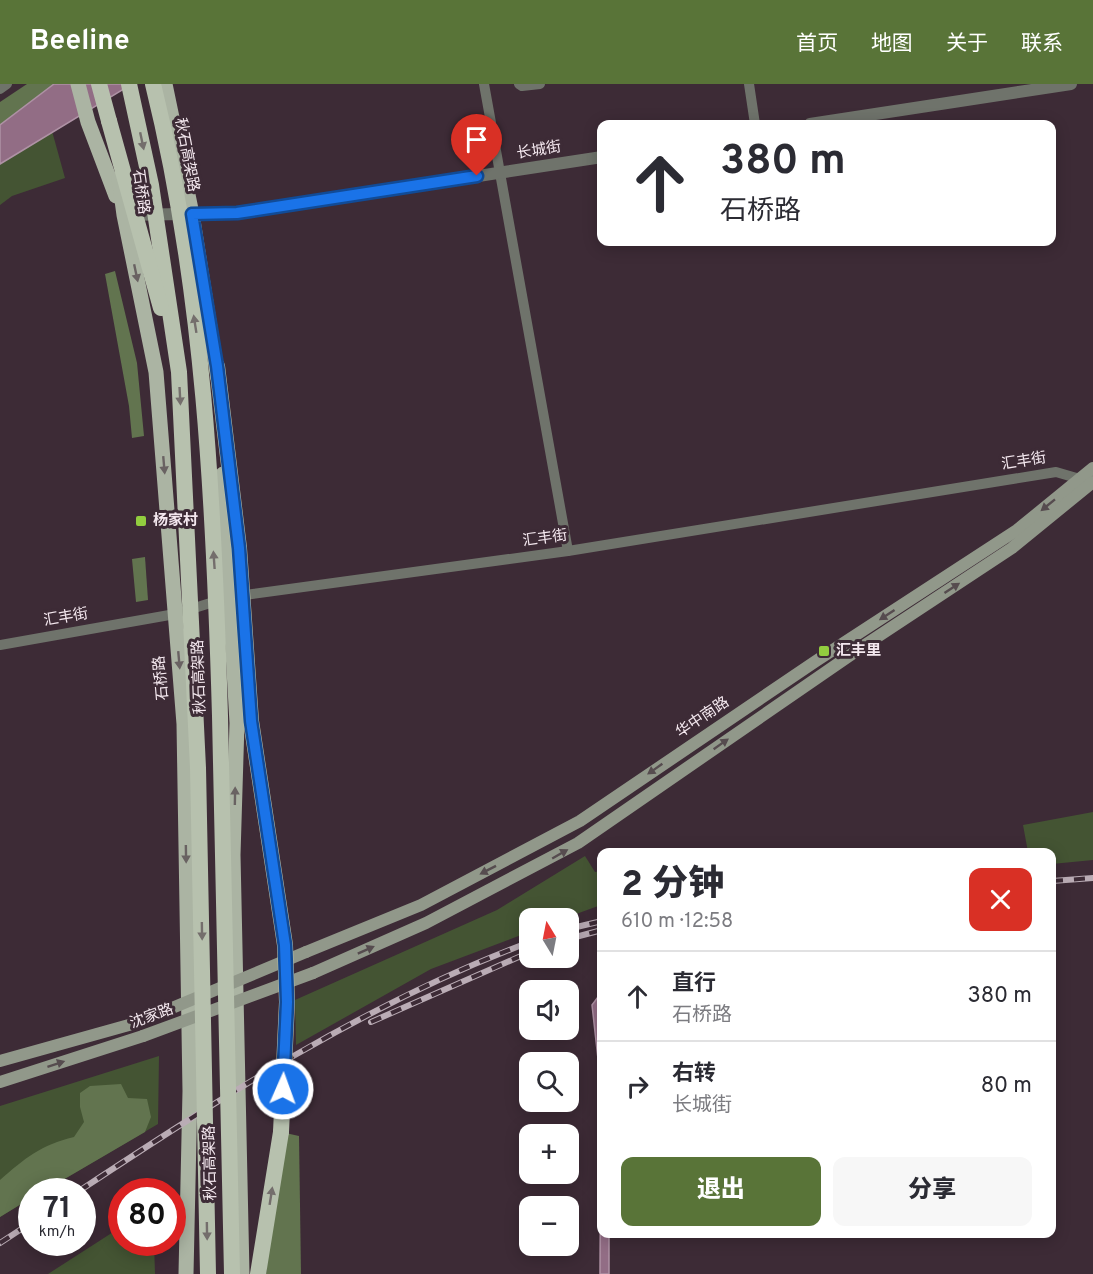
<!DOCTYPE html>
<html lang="zh">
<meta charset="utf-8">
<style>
body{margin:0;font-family:Overpass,"Noto Sans SC",sans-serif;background:#f7f7f7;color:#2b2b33;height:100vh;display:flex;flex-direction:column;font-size:22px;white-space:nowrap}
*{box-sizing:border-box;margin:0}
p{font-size:20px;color:#7c7c81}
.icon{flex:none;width:33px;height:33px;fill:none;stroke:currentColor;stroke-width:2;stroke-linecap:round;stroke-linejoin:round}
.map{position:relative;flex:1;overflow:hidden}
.sheet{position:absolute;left:597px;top:764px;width:459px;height:390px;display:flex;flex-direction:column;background:#fff;border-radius:12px;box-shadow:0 3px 15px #0003}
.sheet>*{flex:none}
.banner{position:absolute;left:597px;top:36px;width:459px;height:126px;border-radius:12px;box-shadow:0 3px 15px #0003;background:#fff;color:#2b2b33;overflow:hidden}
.needle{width:39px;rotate:350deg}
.tools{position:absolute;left:519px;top:824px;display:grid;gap:12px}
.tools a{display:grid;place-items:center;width:60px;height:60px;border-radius:12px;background:#fff;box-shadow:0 3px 15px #0003;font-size:30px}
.speed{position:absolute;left:18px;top:1094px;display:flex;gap:12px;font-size:30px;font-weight:700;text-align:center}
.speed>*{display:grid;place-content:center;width:78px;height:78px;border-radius:50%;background:#fff;box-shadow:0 3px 15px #0003;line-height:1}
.speed small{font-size:15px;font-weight:400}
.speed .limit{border:9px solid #d22;background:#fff;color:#111}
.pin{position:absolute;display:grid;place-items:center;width:51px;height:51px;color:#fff;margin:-62px -26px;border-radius:50% 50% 50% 0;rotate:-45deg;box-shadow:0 0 6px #0007}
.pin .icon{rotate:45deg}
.me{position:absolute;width:66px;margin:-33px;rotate:2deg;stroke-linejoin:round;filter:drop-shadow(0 0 4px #0008)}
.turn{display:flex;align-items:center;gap:21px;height:126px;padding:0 24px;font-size:27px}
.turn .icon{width:78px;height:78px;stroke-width:2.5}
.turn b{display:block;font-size:42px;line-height:51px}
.round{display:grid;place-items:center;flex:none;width:63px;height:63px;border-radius:12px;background:#f7f7f7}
.overview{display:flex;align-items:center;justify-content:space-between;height:102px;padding:0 24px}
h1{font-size:36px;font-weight:800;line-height:45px}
.cta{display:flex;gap:12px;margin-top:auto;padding:12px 24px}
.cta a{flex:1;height:69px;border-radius:12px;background:#597438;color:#fff;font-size:24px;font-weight:800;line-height:69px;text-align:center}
.cta a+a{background:#f7f7f7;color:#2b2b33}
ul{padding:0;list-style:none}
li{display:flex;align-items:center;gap:18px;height:90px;padding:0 24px;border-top:2px solid #e1e1e2}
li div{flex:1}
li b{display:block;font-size:22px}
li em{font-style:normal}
header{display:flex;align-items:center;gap:36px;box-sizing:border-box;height:84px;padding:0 30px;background:#597438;color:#fff}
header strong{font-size:28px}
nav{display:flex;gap:33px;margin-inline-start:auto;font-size:21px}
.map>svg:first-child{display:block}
</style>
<header>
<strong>Beeline</strong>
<nav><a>首页</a><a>地图</a><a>关于</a><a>联系</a></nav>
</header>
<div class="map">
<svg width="1093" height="1190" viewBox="0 0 1093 1190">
<rect width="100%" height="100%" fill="#3d2b36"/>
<g fill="#445433">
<polygon points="52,47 65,94 12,112 0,121 0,80"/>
<polygon points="1093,728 1093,776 1052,780 1052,768 1028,768 1023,741"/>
<polygon points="585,772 595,788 601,787 601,821 565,834 530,834 529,848 431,885 296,961 295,916 497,826"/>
<polygon points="159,972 158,1040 44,1107 32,1107 31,1114 0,1133 0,1022"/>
<polygon points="121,1143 122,1158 154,1158 155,1190 48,1190"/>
</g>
<g fill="#62744f">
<polygon points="27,0 54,0 0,41 0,18"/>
<polygon points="115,187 137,279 144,352 132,354 129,322 105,190"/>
<polygon points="145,473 148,516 136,518 132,475"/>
<path d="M121,1000L128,1014L147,1015L151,1033L145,1048L44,1107H32L31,1114L0,1133V1096C25,1074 41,1061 74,1053L84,1038L80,1023V1009L90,1002Z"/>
<polygon points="281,1048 299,1052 301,1190 266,1190"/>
</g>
<g fill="#926d85" stroke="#af92a5" stroke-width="1.5">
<polygon points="54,0 132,0 0,80 0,41"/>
<polygon points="598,913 602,915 602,1149 609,1149 609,1190 600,1190 601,1002 592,921"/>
</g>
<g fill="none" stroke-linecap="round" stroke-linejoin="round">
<g stroke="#6f736b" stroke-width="10">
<polyline points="484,0 568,467"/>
<polyline points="519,0 522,2 540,0"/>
<polyline points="749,0 755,40"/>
<polyline points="0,5 7,0"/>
<polyline points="238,512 568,467 1056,388 1080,395 1085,393"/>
<polyline points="0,561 175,530 220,516"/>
</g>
<g stroke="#6f736b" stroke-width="12">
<polyline points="810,40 1071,0"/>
<polyline points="127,131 237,129 602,73"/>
</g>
<g stroke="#91988a" stroke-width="12">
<polyline points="306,868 421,821 580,737 816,577 1017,446 1093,384"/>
<polyline points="313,889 426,839 578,759 865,561 1012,464 1093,398"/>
<polyline points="0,977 136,939"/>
<polyline points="0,998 143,952"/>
</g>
<g stroke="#abb4a3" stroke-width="15">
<polyline points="78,0 88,38 116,112"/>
<polyline points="165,0 192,130 218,294"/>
<polyline points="119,94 124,131 156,288 184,640 190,1007 186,1190"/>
<polyline points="223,390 237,639 233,771 242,1190"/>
</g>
<g stroke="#b7c1ae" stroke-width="16">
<polyline points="99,0 109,37"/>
<polyline points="217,282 239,464"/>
<polyline points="258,1190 281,1048"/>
</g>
<g stroke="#baacb5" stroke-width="6">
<g id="rail">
<polyline points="1052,797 1093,794"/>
<polyline points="568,845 602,837"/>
<polyline points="568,855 602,846"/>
<polyline points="371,938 530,868"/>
<path d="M79,1107C222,1013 368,918 530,858"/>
<polyline points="0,1159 32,1138"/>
</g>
</g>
<use href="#rail" stroke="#3d2b36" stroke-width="4" stroke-dasharray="11" stroke-linecap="butt"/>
<g stroke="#91988a" stroke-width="12">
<polyline points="136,939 306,868"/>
<polyline points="143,952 313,889"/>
</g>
<g stroke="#b7c1ae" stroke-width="16">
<polyline points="129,0 151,101 179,288 198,684 208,1190"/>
<path d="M153,0C204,206 214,420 220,632C225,818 227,1004 232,1190"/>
<polyline points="109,37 161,224"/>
<polyline points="239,464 251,637 285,861 287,918 281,1048"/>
</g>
</g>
<defs><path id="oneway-solid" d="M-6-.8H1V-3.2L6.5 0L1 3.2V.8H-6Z" transform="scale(1.5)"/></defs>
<g fill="#746e6c">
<use href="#oneway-solid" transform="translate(142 57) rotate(78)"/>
<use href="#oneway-solid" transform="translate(195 240) rotate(-99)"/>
<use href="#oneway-solid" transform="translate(180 312) rotate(87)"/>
<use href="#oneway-solid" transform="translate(214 476) rotate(-94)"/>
<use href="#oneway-solid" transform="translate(202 847) rotate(89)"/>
<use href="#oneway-solid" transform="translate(271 1112) rotate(-81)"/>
<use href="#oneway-solid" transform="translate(207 1147) rotate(89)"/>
</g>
<g fill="#696262">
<use href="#oneway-solid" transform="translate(136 189) rotate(78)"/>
<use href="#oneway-solid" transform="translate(164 381) rotate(85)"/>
<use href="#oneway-solid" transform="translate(179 576) rotate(85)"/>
<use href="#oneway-solid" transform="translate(235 712) rotate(-89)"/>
<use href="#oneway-solid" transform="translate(186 770) rotate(89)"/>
</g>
<g fill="#564c4f">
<use href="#oneway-solid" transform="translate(1048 421) rotate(141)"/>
<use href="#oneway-solid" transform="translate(952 504) rotate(-33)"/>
<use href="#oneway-solid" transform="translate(887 531) rotate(147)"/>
<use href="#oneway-solid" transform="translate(721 660) rotate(-35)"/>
<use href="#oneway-solid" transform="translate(655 685) rotate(145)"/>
<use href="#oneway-solid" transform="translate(560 770) rotate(-30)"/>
<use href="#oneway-solid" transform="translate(488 786) rotate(153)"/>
<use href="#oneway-solid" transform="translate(366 866) rotate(-24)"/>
<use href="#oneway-solid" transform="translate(56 980) rotate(-18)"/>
</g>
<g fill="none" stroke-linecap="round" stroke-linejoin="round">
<g stroke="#114b97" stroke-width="15">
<polyline id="route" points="283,1005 287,918 285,861 251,637 239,464 217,282 192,130 237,129 477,92"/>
</g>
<use href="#route" stroke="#1a73e8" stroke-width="10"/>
</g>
<g fill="#92cd3f" stroke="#3d2b36" stroke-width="2">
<rect x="135" y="431" width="12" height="12" rx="3"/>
<rect x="818" y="561" width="12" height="12" rx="3"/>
</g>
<g text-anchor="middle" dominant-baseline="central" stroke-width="6" stroke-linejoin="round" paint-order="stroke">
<g font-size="15" fill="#f4e8ef" stroke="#3d2b36">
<text transform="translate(539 67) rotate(-9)">长城街</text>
<text transform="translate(186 71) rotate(79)">秋石高架路</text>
<text transform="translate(140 108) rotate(82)">石桥路</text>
<text transform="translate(1024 378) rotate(-9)">汇丰街</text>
<text transform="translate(545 455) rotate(-8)">汇丰街</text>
<text transform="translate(66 534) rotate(-10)">汇丰街</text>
<text transform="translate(200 593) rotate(-92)">秋石高架路</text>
<text transform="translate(162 594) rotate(-95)">石桥路</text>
<text transform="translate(703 634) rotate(-34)">华中南路</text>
<text transform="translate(152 933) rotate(-20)">沈家路</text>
<text transform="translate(211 1079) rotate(-91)">秋石高架路</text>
</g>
<g font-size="15" font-weight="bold" fill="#f4e8ef" stroke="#3d2b36" text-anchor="start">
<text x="153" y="437">杨家村</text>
<text x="836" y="567">汇丰里</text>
</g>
</g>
</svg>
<div class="tools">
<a><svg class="needle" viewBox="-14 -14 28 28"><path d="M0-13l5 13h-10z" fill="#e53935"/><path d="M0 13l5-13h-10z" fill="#7c7c81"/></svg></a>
<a><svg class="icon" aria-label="sound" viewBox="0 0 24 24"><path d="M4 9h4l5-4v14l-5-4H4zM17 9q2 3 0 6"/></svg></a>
<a><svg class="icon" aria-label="search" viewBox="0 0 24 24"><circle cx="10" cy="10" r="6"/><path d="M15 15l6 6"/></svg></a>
<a>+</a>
<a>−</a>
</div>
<div class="speed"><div>71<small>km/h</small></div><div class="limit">80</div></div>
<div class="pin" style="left:477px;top:92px;background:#d93025"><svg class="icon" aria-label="arrive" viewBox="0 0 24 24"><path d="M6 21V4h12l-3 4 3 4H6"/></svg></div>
<svg class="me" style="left:283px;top:1005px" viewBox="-20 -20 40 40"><circle r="17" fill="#1a73e8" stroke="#fff" stroke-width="3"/><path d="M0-11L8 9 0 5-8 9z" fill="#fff"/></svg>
<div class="banner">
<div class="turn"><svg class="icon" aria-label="ahead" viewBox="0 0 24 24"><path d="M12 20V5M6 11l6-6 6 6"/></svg><div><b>380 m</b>石桥路</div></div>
</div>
<section class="sheet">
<div class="overview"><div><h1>2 分钟</h1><p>610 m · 12:58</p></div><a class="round" style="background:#d93025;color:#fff"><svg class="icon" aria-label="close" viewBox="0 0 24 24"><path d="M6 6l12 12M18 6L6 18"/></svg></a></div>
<ul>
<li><svg class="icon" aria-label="ahead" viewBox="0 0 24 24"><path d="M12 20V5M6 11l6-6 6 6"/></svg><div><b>直行</b><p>石桥路</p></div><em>380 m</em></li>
<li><svg class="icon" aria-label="right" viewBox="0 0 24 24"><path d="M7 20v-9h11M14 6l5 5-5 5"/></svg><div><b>右转</b><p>长城街</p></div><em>80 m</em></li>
</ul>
<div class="cta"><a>退出</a><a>分享</a></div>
</section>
</div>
